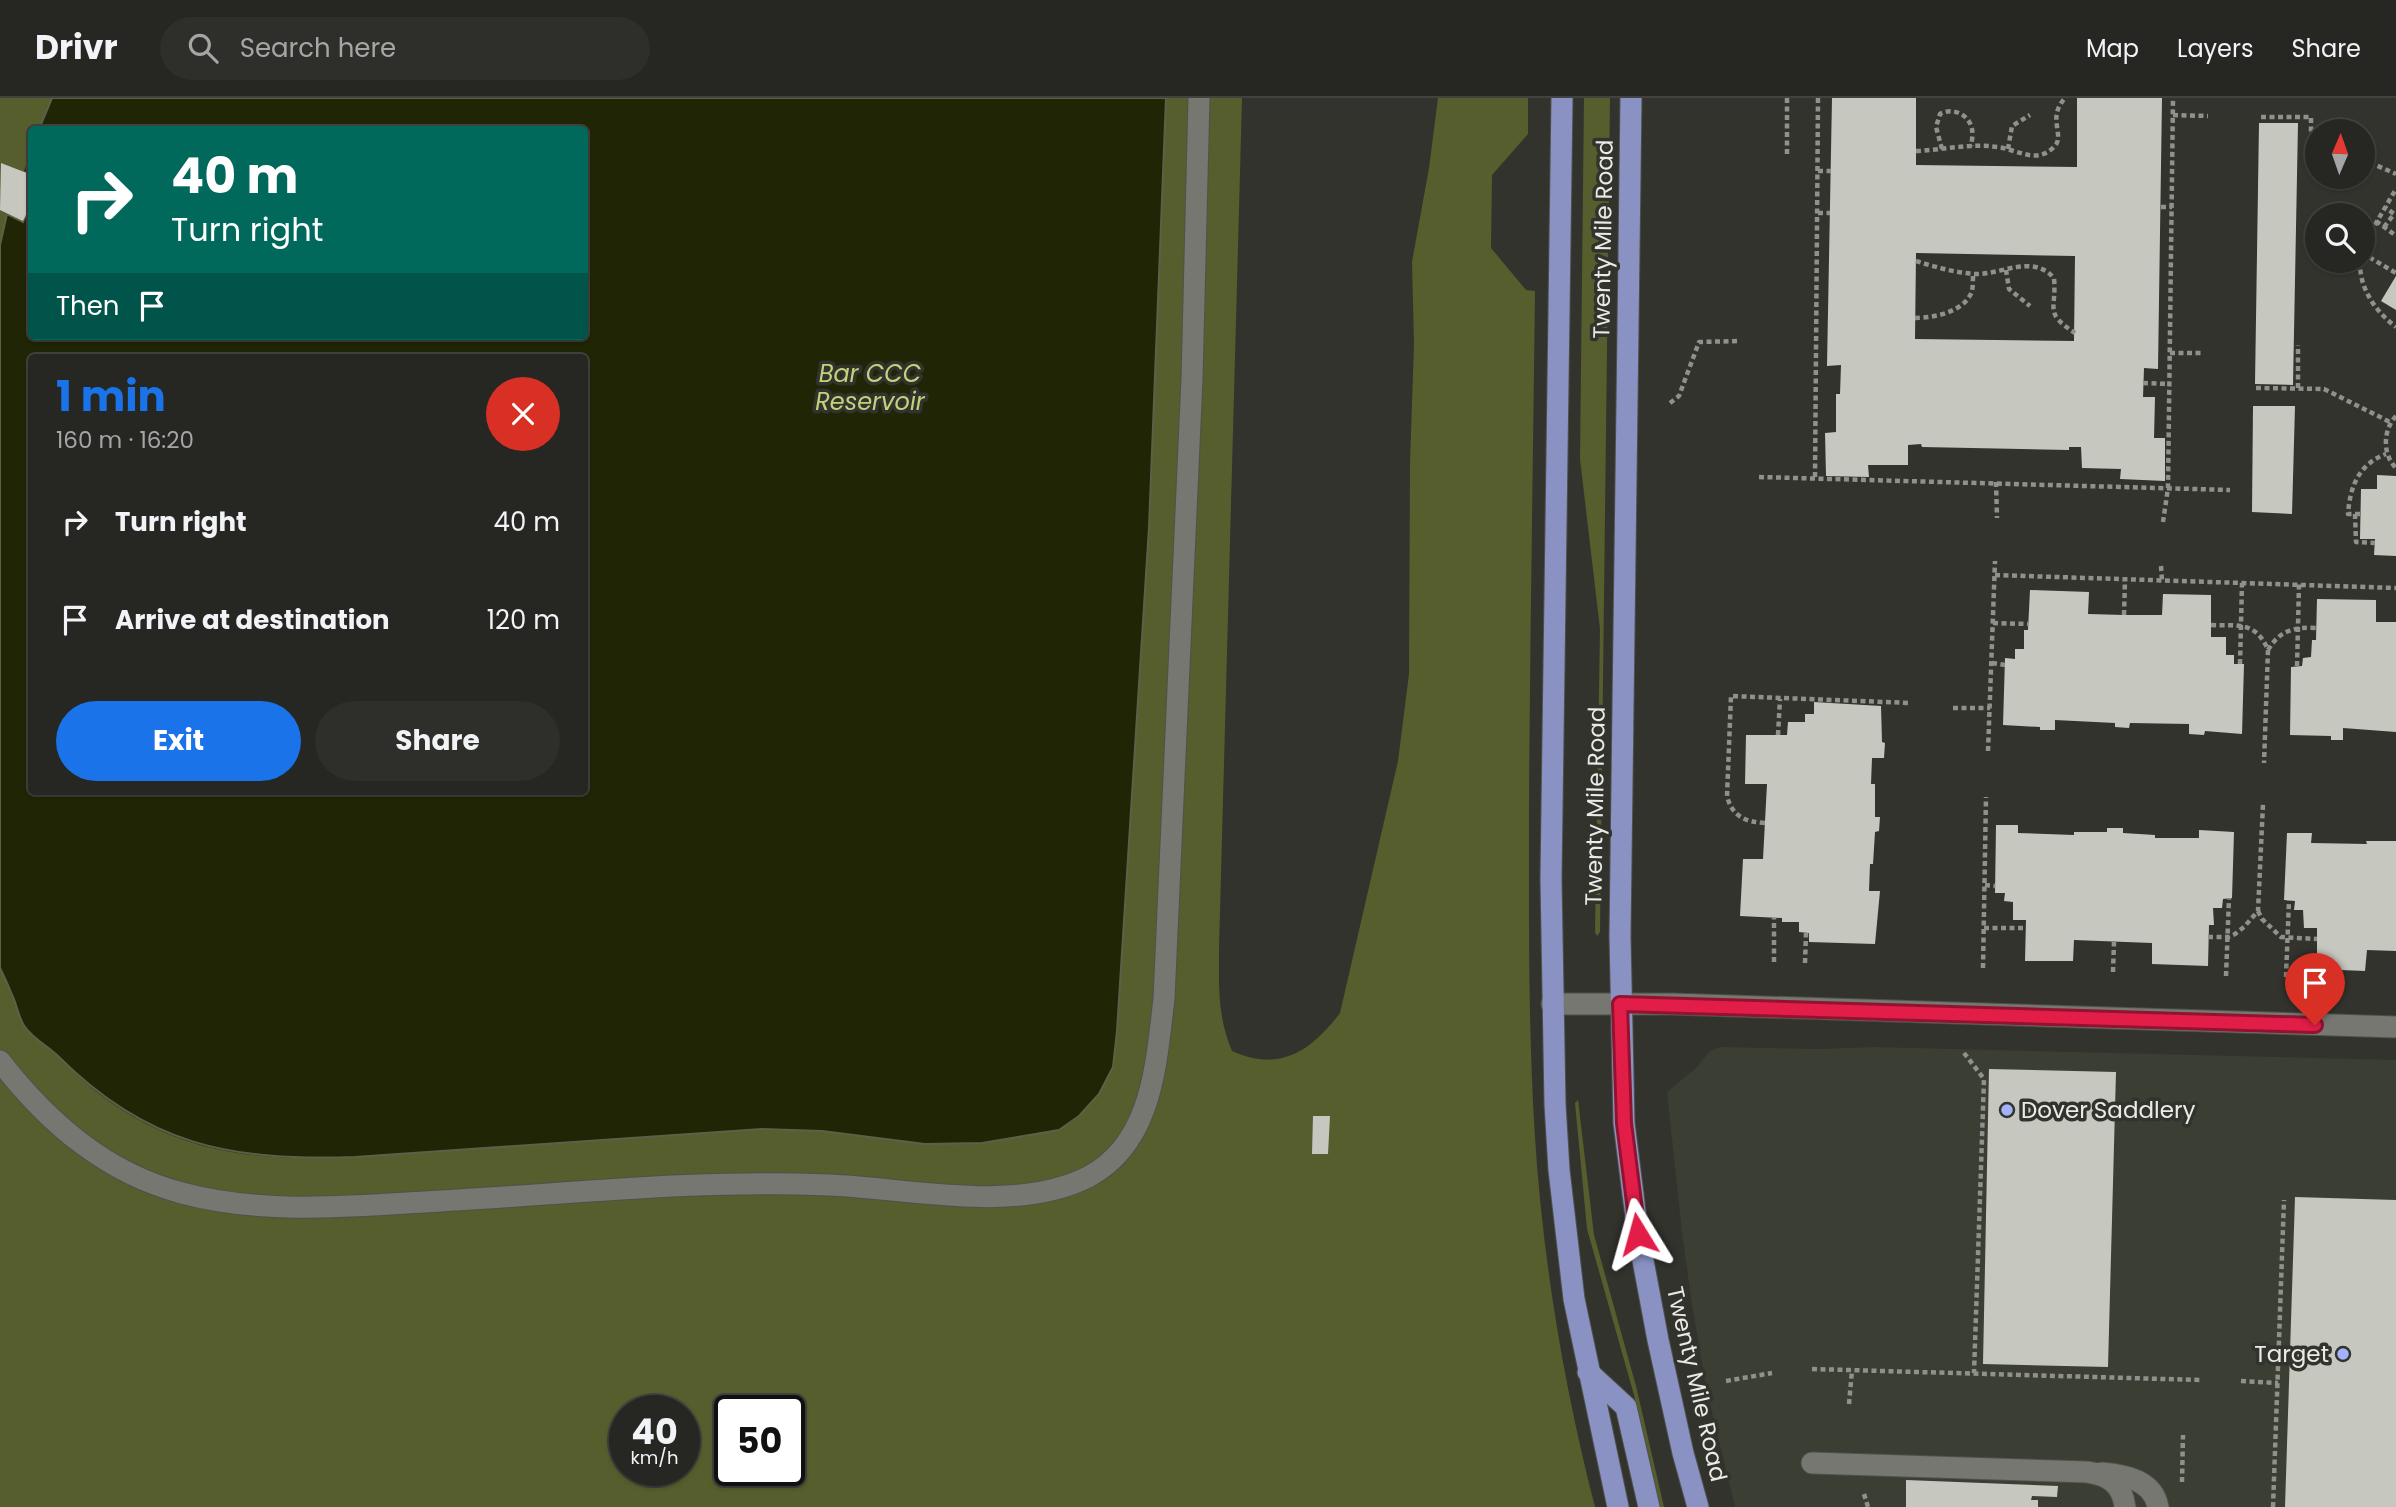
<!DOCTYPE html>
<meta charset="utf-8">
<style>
body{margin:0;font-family:Poppins,sans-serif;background:#2e2e2a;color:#f1f3f6;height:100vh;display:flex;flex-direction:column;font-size:26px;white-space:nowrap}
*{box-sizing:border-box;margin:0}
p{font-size:23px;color:#a4a5a5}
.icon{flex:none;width:38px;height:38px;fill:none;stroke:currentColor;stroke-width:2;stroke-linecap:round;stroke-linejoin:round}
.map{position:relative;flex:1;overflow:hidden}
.panel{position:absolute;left:28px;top:256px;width:560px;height:441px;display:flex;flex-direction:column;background:#262622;border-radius:7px;box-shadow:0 2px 5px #0004,0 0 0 2px #424340}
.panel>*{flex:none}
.hud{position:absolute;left:28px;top:28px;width:560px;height:214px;border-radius:7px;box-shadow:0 2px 5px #0004,0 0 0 2px #424340;background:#00695c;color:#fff;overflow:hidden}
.needle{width:46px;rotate:2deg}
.tools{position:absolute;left:2305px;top:21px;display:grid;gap:14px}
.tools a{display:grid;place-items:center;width:70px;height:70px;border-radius:50%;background:#262622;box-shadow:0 2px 5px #0004,0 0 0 2px #424340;font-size:35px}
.speed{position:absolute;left:609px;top:1297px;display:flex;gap:14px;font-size:35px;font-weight:700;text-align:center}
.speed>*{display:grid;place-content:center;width:91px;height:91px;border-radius:50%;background:#262622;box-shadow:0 2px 5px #0004,0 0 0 2px #424340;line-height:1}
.speed small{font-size:18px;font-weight:400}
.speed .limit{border:4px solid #111;border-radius:10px;background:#fff;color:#111}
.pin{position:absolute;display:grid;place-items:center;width:60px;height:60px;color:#fff;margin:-72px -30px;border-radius:50% 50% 50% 0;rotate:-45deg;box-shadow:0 0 7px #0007}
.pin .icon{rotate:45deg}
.me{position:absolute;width:77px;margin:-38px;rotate:352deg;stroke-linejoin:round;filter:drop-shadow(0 0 5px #0008)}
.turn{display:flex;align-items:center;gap:24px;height:147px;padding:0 28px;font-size:32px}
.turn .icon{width:91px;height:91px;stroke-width:2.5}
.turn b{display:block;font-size:49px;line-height:60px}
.then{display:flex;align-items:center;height:66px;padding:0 28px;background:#0003;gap:14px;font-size:26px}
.round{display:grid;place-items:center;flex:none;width:74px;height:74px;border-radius:37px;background:#2e2e2a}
.head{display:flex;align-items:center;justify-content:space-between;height:119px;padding:0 28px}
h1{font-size:42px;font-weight:700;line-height:52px;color:#1a73e8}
.button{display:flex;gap:14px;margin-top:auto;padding:14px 28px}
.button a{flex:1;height:80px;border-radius:42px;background:#1a73e8;color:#fff;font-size:28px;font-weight:700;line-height:80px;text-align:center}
.button a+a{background:#2e2e2a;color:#f1f3f6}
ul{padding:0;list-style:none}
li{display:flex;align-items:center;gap:21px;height:98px;padding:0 28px}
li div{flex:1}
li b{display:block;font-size:26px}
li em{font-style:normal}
header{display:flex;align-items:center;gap:42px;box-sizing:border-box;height:98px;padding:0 35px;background:#262622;border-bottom:2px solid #424340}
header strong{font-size:33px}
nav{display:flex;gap:38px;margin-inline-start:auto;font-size:24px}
.search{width:490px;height:63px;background:#2e2e2a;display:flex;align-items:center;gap:18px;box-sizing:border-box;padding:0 24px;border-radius:38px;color:#a4a5a5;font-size:26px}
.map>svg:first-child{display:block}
</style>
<header>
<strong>Drivr</strong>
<div class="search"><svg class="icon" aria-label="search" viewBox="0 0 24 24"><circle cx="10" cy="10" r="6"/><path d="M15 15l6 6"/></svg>Search here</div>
<nav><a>Map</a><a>Layers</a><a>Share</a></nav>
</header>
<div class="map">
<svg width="2396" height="1409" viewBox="0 0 2396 1409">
<rect width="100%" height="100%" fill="#32332d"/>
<polygon fill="#3b3e32" points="1721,949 1821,951 1873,949 2396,962 2396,1409 1735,1409 1707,1294 1692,1207 1682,1135 1667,994 1696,970 1710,953"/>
<g fill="#565e2d" fill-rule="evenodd">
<polygon points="0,0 52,0 39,31 32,32 31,53 24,73 31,77 31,104 23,124 7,117 0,147"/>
<path d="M1166,0H1242L1219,850C1219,888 1217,917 1232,953C1280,975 1312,952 1340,915L1398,663L1409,576L1410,365L1414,246L1412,164L1429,70L1438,0H1528V36L1492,77L1491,150L1526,192L1535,193C1533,365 1530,537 1529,709C1529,819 1528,929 1535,1040C1543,1163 1564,1289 1595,1409H0V870C41,959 119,1030 216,1051C261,1061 309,1061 355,1059L762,1031L822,1033L925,1046L982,1045L1059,1032L1079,1019L1099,996L1113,969L1117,933L1149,429ZM625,1312H684V1372H625ZM730,1312H789V1372H730Z"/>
<polygon points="1584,0 1610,0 1600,834 1597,838 1595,834 1600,531 1580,361"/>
<polygon points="1578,1002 1594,1137 1636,1288 1664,1409 1659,1409 1634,1297 1587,1131 1575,1005"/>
</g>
<path fill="#202505" stroke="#5d6049" stroke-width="2" fill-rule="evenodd" d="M52,0H1166L1149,429L1117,933L1113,969L1099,996L1079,1018L1059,1032L982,1045L925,1046L822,1033L762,1031L355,1059C231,1063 147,1048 57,957C47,948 33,940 25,929C19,921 17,908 13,899C9,889 5,880 0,870V147L7,116L23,124L31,104L32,238H584V32L39,31ZM32,259H584V693H32Z"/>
<g fill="#c6c8c0" fill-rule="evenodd">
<path d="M1832,0H1916V67L2077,69V0H2162L2158,271L2144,270L2143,299H2155L2154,340H2165V383L2120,381L2121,371L2082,370L2081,349H2069V352L1922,349L1921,346L1908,347V367H1868L1869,379L1826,378L1825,335L1836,334V296H1840L1841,267L1827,268ZM1916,155L2075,158L2074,243L1915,241Z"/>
<polygon points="2259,25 2298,25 2293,287 2255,286"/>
<polygon points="1,65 32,77 32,104 23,123 0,112"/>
<polygon points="2396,178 2396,212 2381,203"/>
<polygon points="2253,308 2295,308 2292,416 2252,414"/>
<polygon points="2377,377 2396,378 2396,458 2374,457 2375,441 2360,441 2361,391 2377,391"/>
<polygon points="2030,492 2089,494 2088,516 2124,517 2162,517 2163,496 2211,497 2211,539 2226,539 2226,557 2234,557 2234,566 2244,566 2242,636 2205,633 2204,637 2189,636 2189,626 2130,625 2129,630 2115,629 2115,625 2055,622 2055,632 2040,632 2040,629 2003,627 2005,560 2015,561 2015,551 2024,551 2024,532 2028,532"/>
<polygon points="2317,501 2376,502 2376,524 2396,524 2396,634 2343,630 2343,642 2331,642 2331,638 2290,637 2291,569 2302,568 2303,560 2311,559 2312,542 2316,542"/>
<polygon points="1814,604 1881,608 1882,644 1885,645 1884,660 1872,660 1871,686 1875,686 1875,719 1880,719 1879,733 1875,734 1873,766 1870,766 1869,793 1880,793 1875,846 1809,844 1809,835 1799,834 1799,824 1782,824 1782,820 1740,818 1743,761 1763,761 1767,686 1745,686 1746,637 1787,637 1788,624 1805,624 1805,616 1814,616"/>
<polygon points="1996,727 2018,727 2018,735 2074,737 2074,734 2107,734 2107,730 2123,730 2123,735 2155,737 2155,740 2199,740 2199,732 2234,734 2232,800 2223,801 2222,810 2213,810 2214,827 2209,827 2208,868 2152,866 2152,845 2074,842 2073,863 2025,863 2026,822 2013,822 2013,804 2004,803 2005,795 1995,795"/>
<polygon points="2287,735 2312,735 2311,745 2367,746 2366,743 2396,743 2396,853 2367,852 2365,873 2317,871 2317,830 2304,830 2303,812 2294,812 2295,803 2284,802"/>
<polygon points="1989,971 2116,974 2108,1269 1983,1266"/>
<polygon points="1313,1018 1330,1018 1328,1056 1312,1056"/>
<polygon points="2295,1099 2396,1102 2396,1409 2285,1409"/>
<polygon points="1906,1382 2058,1388 2057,1399 2032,1398 2031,1402 2038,1402 2038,1409 1906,1409"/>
</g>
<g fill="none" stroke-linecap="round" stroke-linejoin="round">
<g stroke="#4f514c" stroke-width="23">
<g id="minor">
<polyline points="1552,906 1672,906 2396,929"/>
<path d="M0,963C48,1025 106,1075 182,1095C260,1116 345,1109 424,1104C559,1097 693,1081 829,1087C909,1090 1014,1116 1088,1079C1153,1045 1156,965 1164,901L1192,281L1199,0"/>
<path d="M1812,1365L2087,1374C2109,1377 2122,1386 2125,1409"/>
<path d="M2102,1375C2125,1377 2153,1382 2158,1409"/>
</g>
</g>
<g stroke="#4f514c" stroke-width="23">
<g id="major">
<polyline points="1562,0 1551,781 1555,1006 1559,1072 1574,1201 1618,1409"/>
<polyline points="1631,0 1620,838 1624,1025 1638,1136 1658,1242 1683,1355 1698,1409"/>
<polyline points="1588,1274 1626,1309 1649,1409"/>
</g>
</g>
<g stroke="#90918c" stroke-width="4.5" stroke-dasharray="5 3.5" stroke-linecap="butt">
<polyline points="1787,0 1787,59"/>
<polyline points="2173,17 2208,18"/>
<polyline points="2261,19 2311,19 2311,70 2317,70"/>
<path d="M1942,51L1936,29L1940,16C1952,9 1969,16 1972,31C1973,36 1972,43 1971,48"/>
<polyline points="2008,51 2012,28 2030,17"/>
<path d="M1916,53C1943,52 1970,45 1997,49C2017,51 2036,67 2054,49C2066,37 2046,21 2065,0"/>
<polyline points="2362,61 2396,76"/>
<polyline points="1818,73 1831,73"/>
<polyline points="2161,109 2172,109"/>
<polyline points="1818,115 1830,115"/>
<polyline points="2376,123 2395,137"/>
<polyline points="2384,129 2394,116 2385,109"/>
<polyline points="2362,149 2396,91"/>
<polyline points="2362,155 2396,175"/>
<path d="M1916,163C1935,169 1956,175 1976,176C2003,176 2033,156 2054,180C2057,212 2043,214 2075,235"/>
<path d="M2360,163C2359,190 2375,213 2396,229"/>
<polyline points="2006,172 2009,191 2030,208"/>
<path d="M1915,220C1933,220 1965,214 1972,193C1973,188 1973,181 1973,176"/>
<polyline points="2170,255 2202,255"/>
<polyline points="2143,285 2170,286"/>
<polyline points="2256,290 2324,291 2390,324"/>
<polyline points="2298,290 2298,247"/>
<polyline points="1670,305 1679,298 1699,244 1740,243"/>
<path d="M2396,318C2383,332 2382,356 2396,370"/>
<polyline points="1759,379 2230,392"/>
<polyline points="1815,379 1818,0"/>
<polyline points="1996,384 1997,420"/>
<polyline points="2355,416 2356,444 2375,445"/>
<path d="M2360,416H2348C2350,388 2359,366 2386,356"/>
<polyline points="2163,424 2168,390 2173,0"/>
<polyline points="2161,468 2162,483"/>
<polyline points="1995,477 2396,490"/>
<polyline points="2124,517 2125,482"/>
<polyline points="1993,525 2028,526"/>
<path d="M2211,527C2238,528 2256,523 2268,552L2264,665"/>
<path d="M2268,552C2280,532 2294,529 2316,530"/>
<polyline points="1992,565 2005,567"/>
<polyline points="2240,566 2242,485"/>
<polyline points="2297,568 2299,486"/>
<polyline points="1953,610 1990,610"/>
<polyline points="1778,637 1780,601"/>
<polyline points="1988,653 1995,463"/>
<path d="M1765,725C1745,724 1732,718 1727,698L1731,598L1911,605"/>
<polyline points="1985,787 1995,788"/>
<polyline points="2258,813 2262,821 2281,839 2317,841"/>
<polyline points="1984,830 2026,830"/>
<polyline points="2208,839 2228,839 2235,836 2244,829 2258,813 2263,706"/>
<polyline points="1774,864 1774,820"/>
<polyline points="1805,865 1806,835"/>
<polyline points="1983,870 1986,699"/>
<polyline points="2113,874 2114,844"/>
<polyline points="2226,878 2229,800"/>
<polyline points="2286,879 2289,802"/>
<polyline points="1964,955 1984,981 1974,1275"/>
<polyline points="1812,1271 2200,1282"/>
<polyline points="1726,1283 1772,1275"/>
<polyline points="2241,1283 2278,1285"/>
<polyline points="1849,1306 1852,1272"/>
<polyline points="2182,1384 2183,1337"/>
<polyline points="1864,1396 1868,1409"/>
<polyline points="2273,1409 2284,1102"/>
</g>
<use href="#minor" stroke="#757770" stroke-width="21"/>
<use href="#major" stroke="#8992c3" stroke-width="21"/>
</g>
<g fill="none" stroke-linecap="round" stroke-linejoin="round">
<g stroke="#92132f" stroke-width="18">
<polyline id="route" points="1638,1136 1624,1025 1620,906 2315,927"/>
</g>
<use href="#route" stroke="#e11d48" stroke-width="12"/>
</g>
<g fill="#a4b2fc" stroke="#32332d" stroke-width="2.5">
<circle cx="2007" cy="1012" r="7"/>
<circle cx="2343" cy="1256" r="7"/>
</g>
<g text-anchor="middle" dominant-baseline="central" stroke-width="7" stroke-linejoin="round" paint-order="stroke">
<g font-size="23" fill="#eaebe7" stroke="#32332d">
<text transform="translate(1603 141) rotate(-89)">Twenty Mile Road</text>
<text transform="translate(1595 708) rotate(-89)">Twenty Mile Road</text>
<text transform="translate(1697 1286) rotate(77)">Twenty Mile Road</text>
</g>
<g font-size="23" fill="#eaebe7" stroke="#32332d" text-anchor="start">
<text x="2021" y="1012">Dover Saddlery</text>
<text x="2329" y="1256" text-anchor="end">Target</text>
</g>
<g font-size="24" font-style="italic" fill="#c2d27a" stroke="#32332d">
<text x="870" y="275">Bar CCC<tspan x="870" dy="28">Reservoir</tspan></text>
</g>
</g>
</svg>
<div class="tools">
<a><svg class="needle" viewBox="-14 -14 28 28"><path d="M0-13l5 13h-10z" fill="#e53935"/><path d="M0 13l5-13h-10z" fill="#a4a5a5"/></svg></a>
<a><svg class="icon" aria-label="search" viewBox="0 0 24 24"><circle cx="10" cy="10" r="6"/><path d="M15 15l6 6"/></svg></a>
</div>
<div class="speed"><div>40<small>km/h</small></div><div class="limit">50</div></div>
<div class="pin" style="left:2315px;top:927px;background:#d93025"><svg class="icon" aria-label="arrive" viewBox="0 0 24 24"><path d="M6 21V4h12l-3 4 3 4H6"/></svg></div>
<svg class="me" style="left:1638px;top:1136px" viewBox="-20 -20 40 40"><path d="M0-17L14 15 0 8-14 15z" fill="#e11d48" stroke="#fff" stroke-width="4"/></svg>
<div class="hud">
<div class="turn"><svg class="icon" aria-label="right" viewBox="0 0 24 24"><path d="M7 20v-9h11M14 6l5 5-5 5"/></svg><div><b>40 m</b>Turn right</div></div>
<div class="then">Then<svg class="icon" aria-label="arrive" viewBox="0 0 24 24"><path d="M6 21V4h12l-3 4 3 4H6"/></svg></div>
</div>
<section class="panel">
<div class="head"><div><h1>1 min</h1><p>160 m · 16:20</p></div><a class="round" style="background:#d93025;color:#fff"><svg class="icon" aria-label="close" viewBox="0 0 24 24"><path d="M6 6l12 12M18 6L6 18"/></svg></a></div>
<ul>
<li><svg class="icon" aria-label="right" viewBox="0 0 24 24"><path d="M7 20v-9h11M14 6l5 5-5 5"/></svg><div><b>Turn right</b></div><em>40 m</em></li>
<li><svg class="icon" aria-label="arrive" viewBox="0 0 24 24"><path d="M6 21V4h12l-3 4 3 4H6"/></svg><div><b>Arrive at destination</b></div><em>120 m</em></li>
</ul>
<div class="button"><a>Exit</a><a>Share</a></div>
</section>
</div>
